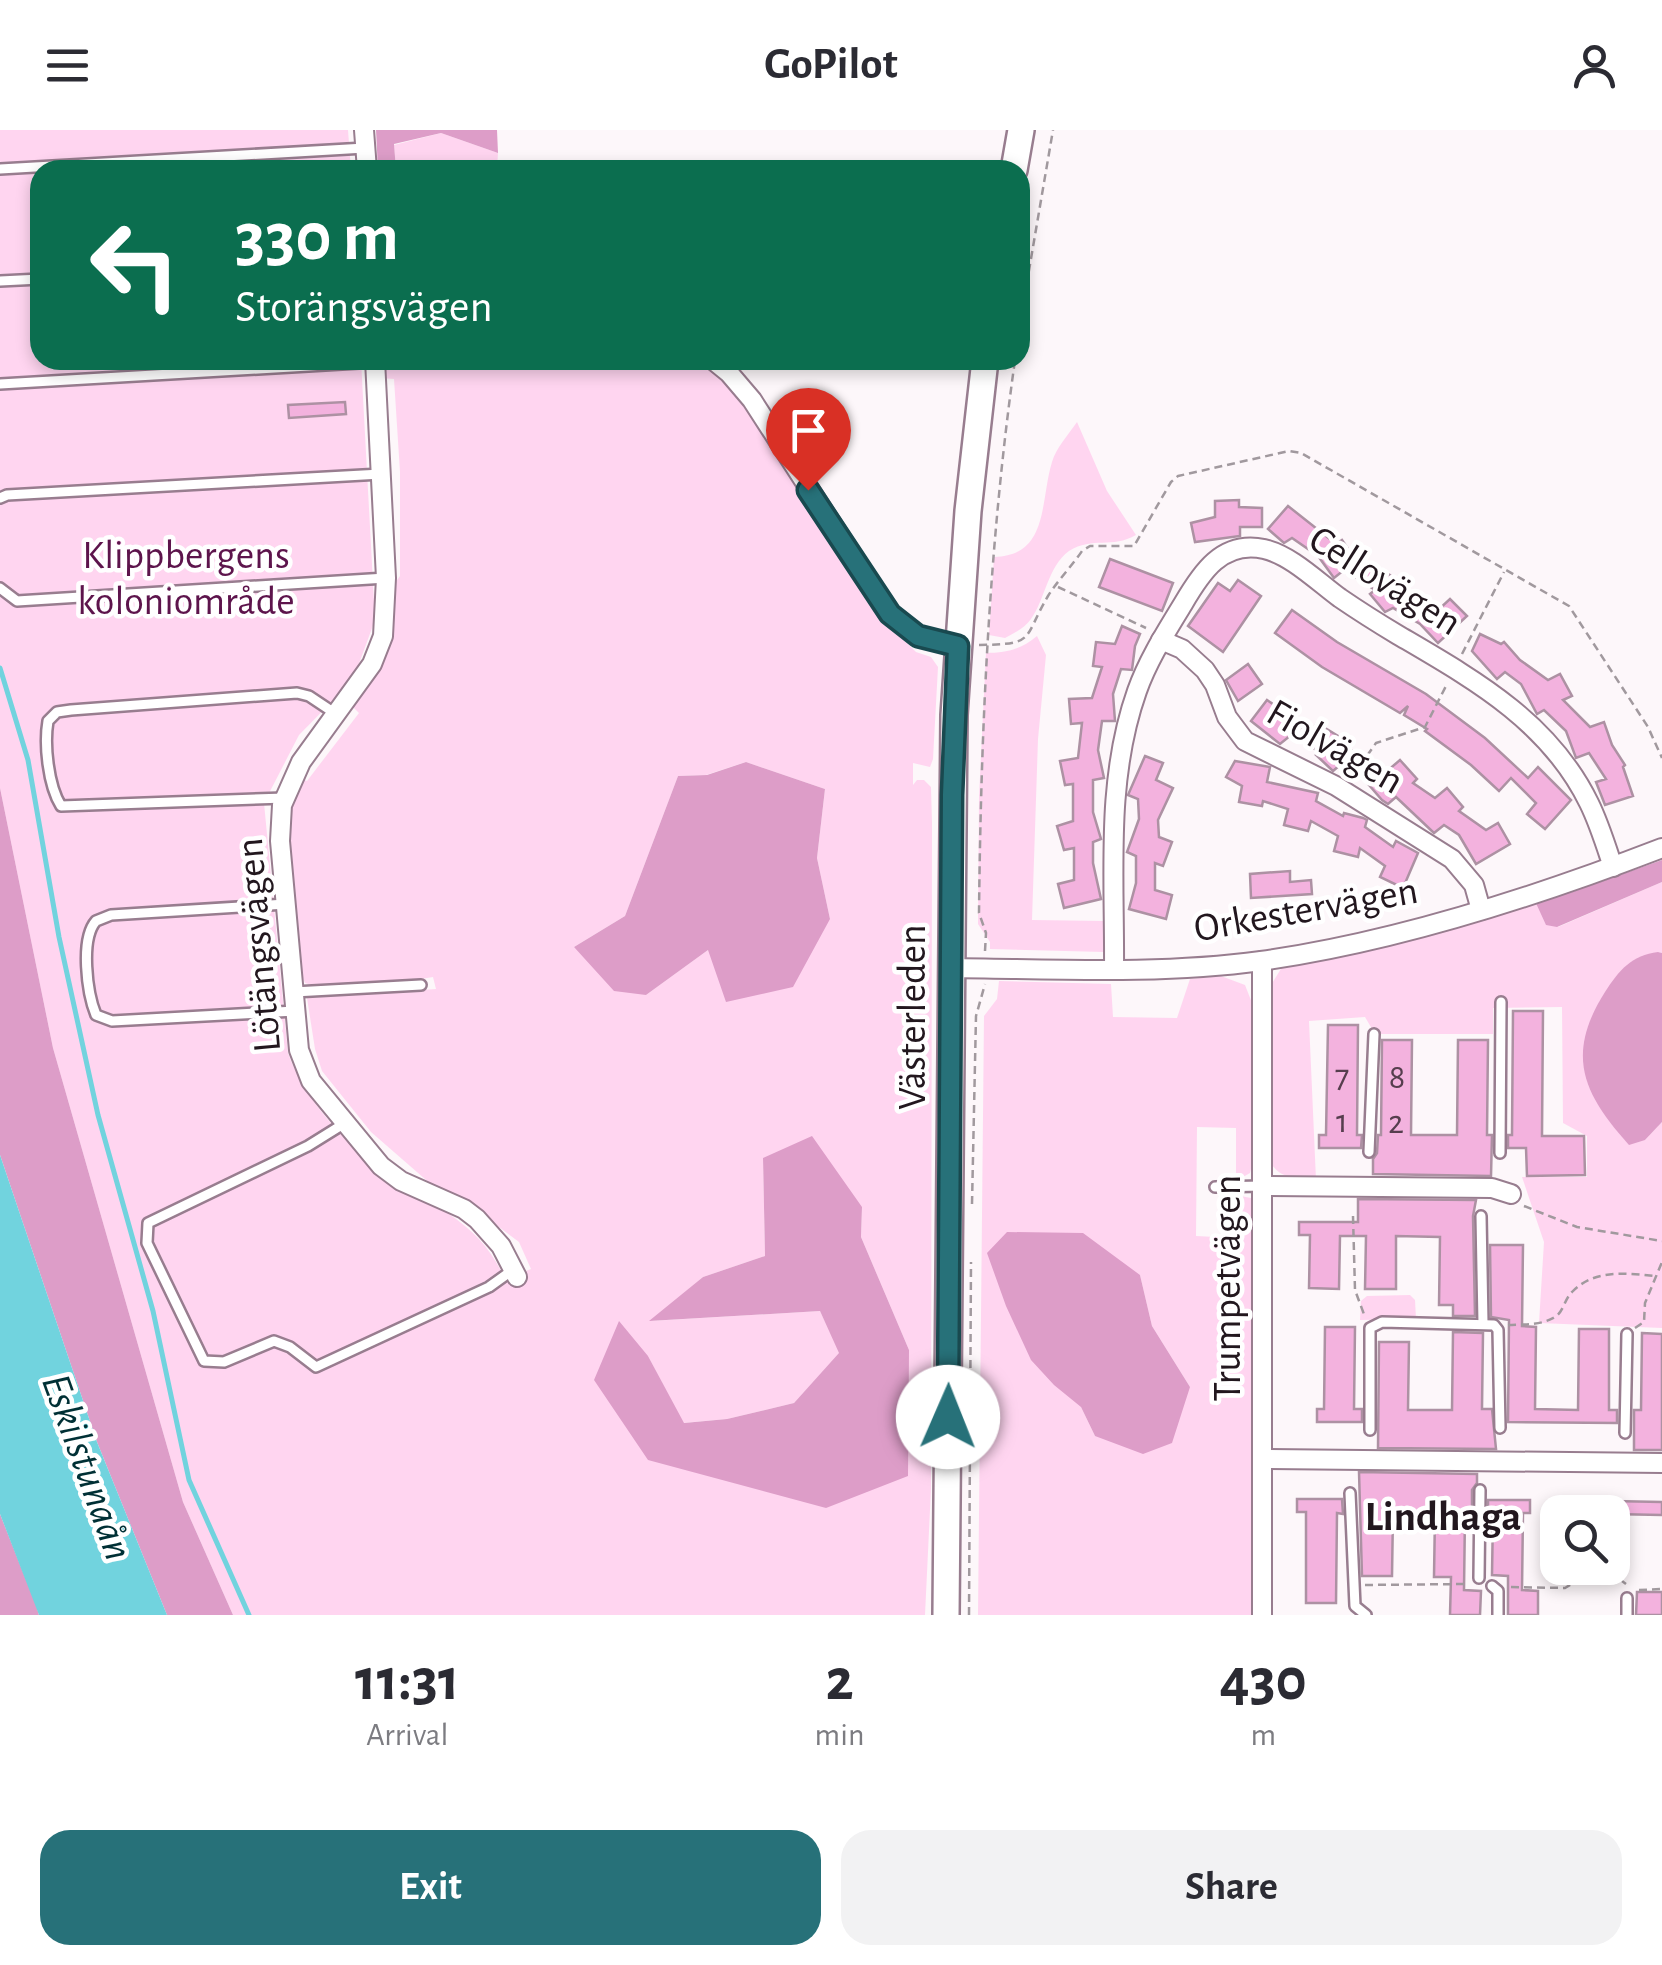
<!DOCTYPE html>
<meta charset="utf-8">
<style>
body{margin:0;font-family:"Alegreya Sans",sans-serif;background:#f2f2f3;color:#2b2b33;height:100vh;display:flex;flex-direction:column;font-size:38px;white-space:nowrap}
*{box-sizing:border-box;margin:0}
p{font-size:32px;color:#7c7c81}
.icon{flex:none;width:55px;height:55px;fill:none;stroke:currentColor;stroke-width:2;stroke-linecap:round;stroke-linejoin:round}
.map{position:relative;height:1485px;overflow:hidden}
.details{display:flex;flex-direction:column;background:#fff;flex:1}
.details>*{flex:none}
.hud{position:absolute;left:30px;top:30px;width:1000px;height:210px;border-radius:30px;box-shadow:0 5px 15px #0003;background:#0b6e4f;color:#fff;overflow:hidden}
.tools{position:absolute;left:1540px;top:1365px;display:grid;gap:20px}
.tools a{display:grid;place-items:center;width:90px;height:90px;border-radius:20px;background:#fff;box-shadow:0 5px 15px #0003;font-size:50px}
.pin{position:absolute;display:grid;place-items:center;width:85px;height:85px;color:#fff;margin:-102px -42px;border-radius:50% 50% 50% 0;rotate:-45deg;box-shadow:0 0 10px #0007}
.pin .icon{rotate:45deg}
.me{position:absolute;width:110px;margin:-55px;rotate:1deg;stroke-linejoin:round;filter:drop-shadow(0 0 8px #0008)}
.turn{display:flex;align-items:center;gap:35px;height:210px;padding:0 40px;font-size:45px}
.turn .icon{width:130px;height:130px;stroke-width:2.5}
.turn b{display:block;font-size:70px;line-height:85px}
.eta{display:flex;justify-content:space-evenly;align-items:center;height:170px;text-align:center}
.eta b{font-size:60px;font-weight:600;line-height:70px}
.action{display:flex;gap:20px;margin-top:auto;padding:20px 40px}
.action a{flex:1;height:115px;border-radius:30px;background:#277179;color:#fff;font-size:40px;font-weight:600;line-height:115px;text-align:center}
.action a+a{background:#f2f2f3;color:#2b2b33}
header{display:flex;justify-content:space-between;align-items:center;height:130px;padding:0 40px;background:#fff;font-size:45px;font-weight:600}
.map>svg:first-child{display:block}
</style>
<header><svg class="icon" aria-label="menu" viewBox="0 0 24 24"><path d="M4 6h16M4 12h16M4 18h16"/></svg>GoPilot<svg class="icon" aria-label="person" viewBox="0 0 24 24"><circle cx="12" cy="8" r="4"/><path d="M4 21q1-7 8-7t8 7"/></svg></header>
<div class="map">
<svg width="1662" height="1485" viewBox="0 0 1662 1485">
<rect width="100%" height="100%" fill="#fdf7fa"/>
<g fill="#ffd5f0" fill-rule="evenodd">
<path d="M0,0H348L351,40H40V230H361L375,490L353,550L299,605L264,673L288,923C305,970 344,1012 385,1042C433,1078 479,1090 505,1149L531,1139L519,1112L463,1070L433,1056L371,1002L322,941L315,919L307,868L436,859L433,847C393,854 345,866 305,853L297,834L285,703L297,647L307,651L359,583L353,577L381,534L390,460L400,446V342L394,249L380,248V230H701L752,282L875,481L916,522L931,527L938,537L933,629L930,637L913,633V655L917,650H924L931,657L932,693L931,1359L925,1485H233L183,1372L53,918L0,658ZM746,632L825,659L817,728L830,789L708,820L646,865L574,817L625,786L678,646L706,645ZM763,1028L862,1077L861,1107L909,1220L826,1378L594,1250L648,1226L683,1293L727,1289L794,1273L840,1223L820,1181L651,1191L703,1147L765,1126Z"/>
<polygon points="441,3 498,23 497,40 396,40 394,15"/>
<path d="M1077,292L1107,361L1136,405C1112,419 1093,406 1069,421C1048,436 1045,470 1031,489C1025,498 1014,503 1005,508L989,505L994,427C1049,426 1040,371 1052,332C1056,318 1069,304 1077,292Z"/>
<path d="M1037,506L1046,525L1038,609L1032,790L1105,791L1104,822L990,819V812L978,794L979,667L986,523C1007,523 1022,519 1037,506Z"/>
<path d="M1662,752V823L1658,822L1645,1010L1662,992V1198L1539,1193L1544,1112L1522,1047H1587V1006L1563,993L1562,877L1493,878V904H1375L1365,887L1309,891L1316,1050C1297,1048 1281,1050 1270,1032L1271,855L1284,834L1535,771L1558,797Z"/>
<path d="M1221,846L1245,855L1254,878L1253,1031L1250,1043L1243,1047L1236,1045V998L1197,997L1196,1106L1235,1108V1065L1251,1068V1485H978L984,886L997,869L999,851L1111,854L1113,887L1177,888L1190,849ZM1140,1145L1152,1196L1190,1257L1095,1306L1081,1277Z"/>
<polygon points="1410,1165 1415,1170 1416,1189 1360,1190 1361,1171 1367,1166"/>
</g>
<g fill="#dd9dc8">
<polygon points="376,0 497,0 498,23 441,3 394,14 396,40 378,40"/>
<polygon points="746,632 825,659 817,728 830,789 793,857 726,872 708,820 646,865 614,861 574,817 625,786 678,646 707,645"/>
<polygon points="0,658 53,918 183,1372 233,1485 167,1485 97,1312 0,1025"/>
<polygon points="1662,730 1662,752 1557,797 1546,795 1535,771 1572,762"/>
<path d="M1658,822L1662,823V992L1645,1010L1629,1015C1583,964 1565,925 1605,862C1619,840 1632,825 1658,822Z"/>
<polygon points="812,1006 862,1077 861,1107 909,1220 908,1346 826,1378 648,1330 594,1250 619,1191 648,1226 684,1293 727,1289 794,1273 839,1223 820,1181 649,1191 703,1147 765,1126 763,1028"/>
<polygon points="1007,1102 1083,1103 1140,1145 1152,1196 1190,1257 1172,1313 1143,1324 1095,1306 1081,1277 1054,1255 1031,1230 1006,1176 987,1123"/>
<polygon points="0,1384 36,1475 39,1485 0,1485"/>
</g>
<polygon fill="#71d3de" points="0,1025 97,1312 167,1485 39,1485 0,1384"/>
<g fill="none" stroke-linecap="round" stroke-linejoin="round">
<polyline stroke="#71d3de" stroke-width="5" points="0,538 28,630 59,807 98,985 153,1181 189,1350 249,1485"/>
</g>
<g fill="#f3b2de" stroke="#ad91a3" stroke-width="2.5">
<polygon points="345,272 346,284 289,288 288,275"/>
<polygon points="1239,370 1239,377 1262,378 1262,397 1240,397 1240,406 1195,412 1191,393 1215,387 1215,371"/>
<polygon points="1288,376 1336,414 1342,410 1365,443 1371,433 1396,449 1417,475 1420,471 1437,481 1450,469 1467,486 1438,513 1420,494 1393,478 1385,482 1370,464 1375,460 1344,440 1334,448 1318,426 1292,408 1284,413 1268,399"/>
<polygon points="1110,429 1173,453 1162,481 1099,457"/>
<polygon points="1238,450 1261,466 1223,522 1188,496 1218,453 1230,461"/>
<polygon points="1292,480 1337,512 1426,564 1485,608 1528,648 1538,637 1571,670 1545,699 1527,684 1536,673 1511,648 1499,661 1471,635 1425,601 1427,599 1404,585 1408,576 1400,583 1322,537 1275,503"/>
<polygon points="1122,496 1140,504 1135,516 1132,540 1121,539 1113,564 1115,591 1102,591 1098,620 1104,648 1093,650 1093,682 1101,709 1093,712 1093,733 1101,769 1064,778 1058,754 1074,750 1074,718 1064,720 1057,696 1073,691 1073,654 1065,655 1060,631 1078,628 1082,593 1071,594 1069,569 1092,568 1102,537 1093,536 1096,512 1115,514"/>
<polygon points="1480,504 1501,514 1504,512 1520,530 1548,550 1560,544 1572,566 1563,570 1590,597 1604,592 1612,615 1625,635 1623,637 1633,666 1605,675 1596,652 1606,649 1589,623 1576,628 1566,601 1544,580 1537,584 1521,554 1505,542 1497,549 1472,521"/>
<polygon points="1248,534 1262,554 1238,571 1226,550"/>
<polygon points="1267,570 1283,581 1285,579 1301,597 1280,614 1251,591"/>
<polygon points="1317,593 1338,606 1354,623 1333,641 1316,625 1319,622 1304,612"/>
<polygon points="1145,626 1163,633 1156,650 1173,658 1158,690 1159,707 1172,712 1163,736 1155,733 1155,760 1172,765 1166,789 1129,779 1136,753 1136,726 1127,722 1139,689 1138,669 1128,665"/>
<polygon points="1400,630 1417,649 1413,653 1435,668 1447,658 1463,677 1459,681 1486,700 1498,693 1510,714 1476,734 1459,705 1444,695 1434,703 1396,667 1388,674 1382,670 1362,647 1372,632 1386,642"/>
<polygon points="1235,631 1270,637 1267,652 1318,663 1316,671 1343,686 1344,683 1363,688 1367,690 1365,697 1393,717 1396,711 1418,723 1403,758 1380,747 1385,736 1360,718 1358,727 1334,721 1338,706 1311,691 1308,701 1284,695 1288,679 1263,671 1262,676 1239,672 1242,656 1226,647"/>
<polygon points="1290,741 1290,752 1311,750 1312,764 1251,768 1250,744"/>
<polygon points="1513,881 1543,881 1542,1006 1584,1006 1585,1045 1527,1046 1526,1018 1508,1018 1508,1005 1512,1005"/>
<polygon points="1328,895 1358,895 1357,1005 1362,1005 1361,1018 1319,1018 1319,1005 1326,1005"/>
<polygon points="1382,910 1412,910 1411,1005 1457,1005 1458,910 1488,910 1487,1005 1492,1005 1491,1046 1373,1044 1373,1029 1377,1023 1378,1005 1381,1005"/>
<polygon points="1358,1069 1476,1070 1473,1086 1475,1186 1453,1186 1453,1175 1439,1175 1440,1107 1396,1106 1396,1159 1365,1159 1366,1106 1340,1106 1339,1159 1309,1158 1310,1105 1299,1105 1299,1092 1358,1092"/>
<polygon points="1490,1115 1523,1115 1522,1196 1536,1197 1535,1279 1578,1280 1579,1199 1609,1199 1609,1280 1617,1280 1617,1293 1508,1292 1509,1190 1491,1187"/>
<polygon points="1325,1197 1355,1197 1354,1279 1362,1279 1362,1292 1317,1292 1317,1279 1324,1279"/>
<polygon points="1453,1202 1483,1203 1482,1279 1492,1279 1496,1319 1378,1318 1379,1212 1409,1212 1408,1280 1452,1280"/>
<polygon points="1642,1203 1662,1204 1662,1320 1634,1320 1634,1280 1641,1280"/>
<polygon points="1359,1342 1477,1344 1477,1353 1472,1360 1472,1384 1465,1384 1464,1460 1481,1461 1480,1485 1450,1485 1451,1447 1434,1447 1435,1384 1393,1384 1392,1446 1362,1446"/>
<polygon points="1297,1369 1342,1369 1343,1384 1337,1383 1336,1473 1306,1473 1306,1382 1297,1382"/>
<polygon points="1488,1370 1530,1370 1530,1383 1523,1383 1522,1460 1538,1461 1538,1485 1508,1485 1508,1446 1492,1445 1493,1384 1488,1384"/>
<polygon points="1612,1371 1662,1372 1662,1385 1612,1384"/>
<polygon points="1637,1462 1662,1462 1662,1485 1636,1485"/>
</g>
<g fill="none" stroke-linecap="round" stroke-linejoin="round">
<g stroke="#987d8f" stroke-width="14">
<g id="lane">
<polyline points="0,39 365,18"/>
<polyline points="0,151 40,149"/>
<polyline points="0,254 376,232"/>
<polyline points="0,368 7,365 381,344"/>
<polyline points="0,458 17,471 386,448"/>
<path d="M285,668L61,676C48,655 44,614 48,591L57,582L71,580L297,563L309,566L336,584"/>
<path d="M286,774L111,785L96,791C80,809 87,863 96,885L112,891L295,881"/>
<polyline points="294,862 421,855"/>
<polyline points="345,993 308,1016 148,1093 147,1113 204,1231 224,1232 274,1211 290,1217 316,1237 489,1157 514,1139"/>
<polyline points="1369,1022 1374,904"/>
<polyline points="1500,1023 1501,872"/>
<polyline points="1215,1057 1262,1056"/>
<polyline points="1481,1086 1483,1193"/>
<polyline points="1370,1300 1370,1198 1382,1192 1494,1195 1498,1200 1500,1298"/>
<polyline points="1625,1303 1627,1204"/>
<polyline points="1350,1363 1355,1476 1366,1485"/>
<polyline points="1479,1448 1480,1360"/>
<polyline points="1492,1456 1498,1461 1498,1485"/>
<polyline points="1627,1468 1627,1485"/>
</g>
</g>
<g stroke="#987d8f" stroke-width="22">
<g id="street">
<polyline points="364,0 367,40"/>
<polyline points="375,230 386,448 383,506 372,534 301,632 282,675 280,711 299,920 311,951 381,1036 401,1051 464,1079 477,1089 501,1116 517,1147"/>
<polyline points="713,230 729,243 752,270 890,484 918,506 957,516"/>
<polyline points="1161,510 1182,519 1205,540 1215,555 1227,587 1245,611 1336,656 1452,729 1474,755 1481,780"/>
<polyline points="1262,831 1262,1485"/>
<path d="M951,838C1054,839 1158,845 1261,831C1396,812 1535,767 1662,718"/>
<path d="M1114,840C1115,747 1105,651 1137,561C1148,530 1166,502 1183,474C1201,443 1222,410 1264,419C1291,425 1318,452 1340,468C1359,481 1378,493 1398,505C1473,549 1549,591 1589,673C1599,693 1606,716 1613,737"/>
<polyline points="1263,1056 1492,1058 1511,1064"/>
<polyline points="1264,1329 1662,1333"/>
</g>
</g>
<g stroke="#987d8f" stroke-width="30">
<g id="secondary">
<polyline points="1014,40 1021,0"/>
<polyline points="946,1485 954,585 968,381 985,230"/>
</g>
</g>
<g stroke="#a1999e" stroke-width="2.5" stroke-dasharray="8 5" stroke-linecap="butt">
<polyline points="1020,193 1053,0"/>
<polyline points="1058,457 1146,498"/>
<path d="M979,515C1037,514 1022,510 1048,466C1058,450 1072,436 1082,421L1090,416H1134L1171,352L1178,346L1289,321L1301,323L1569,476L1648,597L1662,628"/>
<polyline points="1462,524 1504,442"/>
<polyline points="1352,647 1376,613 1425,597 1447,554"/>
<path d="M985,821L986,803L979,783C981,598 989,414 1015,230"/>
<polyline points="972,1074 976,886 985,854"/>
<polyline points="1524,1076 1577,1097 1662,1111"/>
<polyline points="1353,1086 1355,1160 1365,1187"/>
<path d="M1508,1195C1524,1194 1540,1196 1555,1187C1564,1181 1564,1170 1572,1162C1594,1139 1626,1143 1655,1146"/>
<polyline points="1635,1198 1644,1192 1645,1173 1662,1132"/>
<polyline points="1365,1455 1467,1454"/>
<polyline points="1511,1457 1565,1458 1586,1445 1598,1443 1614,1445 1626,1454"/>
<polyline points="1639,1460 1662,1459"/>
<polyline points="969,1485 971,1132"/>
</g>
<use href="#lane" stroke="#fff" stroke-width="9"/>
<use href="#street" stroke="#fff" stroke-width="18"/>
<use href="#secondary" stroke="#fff" stroke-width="25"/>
</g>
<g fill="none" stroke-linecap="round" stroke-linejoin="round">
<g stroke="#19494f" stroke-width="25">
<polyline id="route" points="808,360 890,484 918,506 958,516 952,665 948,1287"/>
</g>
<use href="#route" stroke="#277179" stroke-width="18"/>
</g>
<g text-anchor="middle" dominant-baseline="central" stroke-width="9" stroke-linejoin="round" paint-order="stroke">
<g font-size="35" fill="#563e4e">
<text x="1342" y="946">7</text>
<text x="1397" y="947">8</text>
<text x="1342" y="991">1</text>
<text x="1396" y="992">2</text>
</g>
<g font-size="40" fill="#5d144c" stroke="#fff">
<text x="186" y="426">Klippbergens<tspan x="186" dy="46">koloniområde</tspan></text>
</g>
<g font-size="40" fill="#22171e" stroke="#fff">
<text transform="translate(1385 451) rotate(32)">Cellovägen</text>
<text transform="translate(1335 617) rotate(30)">Fiolvägen</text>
<text transform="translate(1306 780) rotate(-10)">Orkestervägen</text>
<text transform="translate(259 815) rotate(-95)">Lötängsvägen</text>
<text transform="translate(913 887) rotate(-90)">Västerleden</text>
<text transform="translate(1228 1158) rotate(-90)">Trumpetvägen</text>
</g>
<g font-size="42" font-style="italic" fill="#003035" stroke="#fff">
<text transform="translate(87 1337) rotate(70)">Eskilstunaån</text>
</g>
<g font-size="42" font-weight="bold" fill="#22171e" stroke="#fff">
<text x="1443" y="1387">Lindhaga</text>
</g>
</g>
</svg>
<div class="tools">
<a><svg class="icon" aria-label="search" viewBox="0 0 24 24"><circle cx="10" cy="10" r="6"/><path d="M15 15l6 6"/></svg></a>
</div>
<div class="pin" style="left:808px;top:360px;background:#d93025"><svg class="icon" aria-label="arrive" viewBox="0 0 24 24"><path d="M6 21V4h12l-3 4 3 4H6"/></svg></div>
<svg class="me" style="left:948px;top:1287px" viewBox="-20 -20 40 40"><circle r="19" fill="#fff"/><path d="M0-13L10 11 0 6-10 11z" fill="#277179"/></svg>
<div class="hud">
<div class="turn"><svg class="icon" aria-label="left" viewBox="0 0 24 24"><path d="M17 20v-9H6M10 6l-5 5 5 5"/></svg><div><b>330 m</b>Storängsvägen</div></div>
</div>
</div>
<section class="details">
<div class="eta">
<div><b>11:31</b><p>Arrival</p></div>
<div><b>2</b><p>min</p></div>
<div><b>430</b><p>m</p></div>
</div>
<div class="action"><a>Exit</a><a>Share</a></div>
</section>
